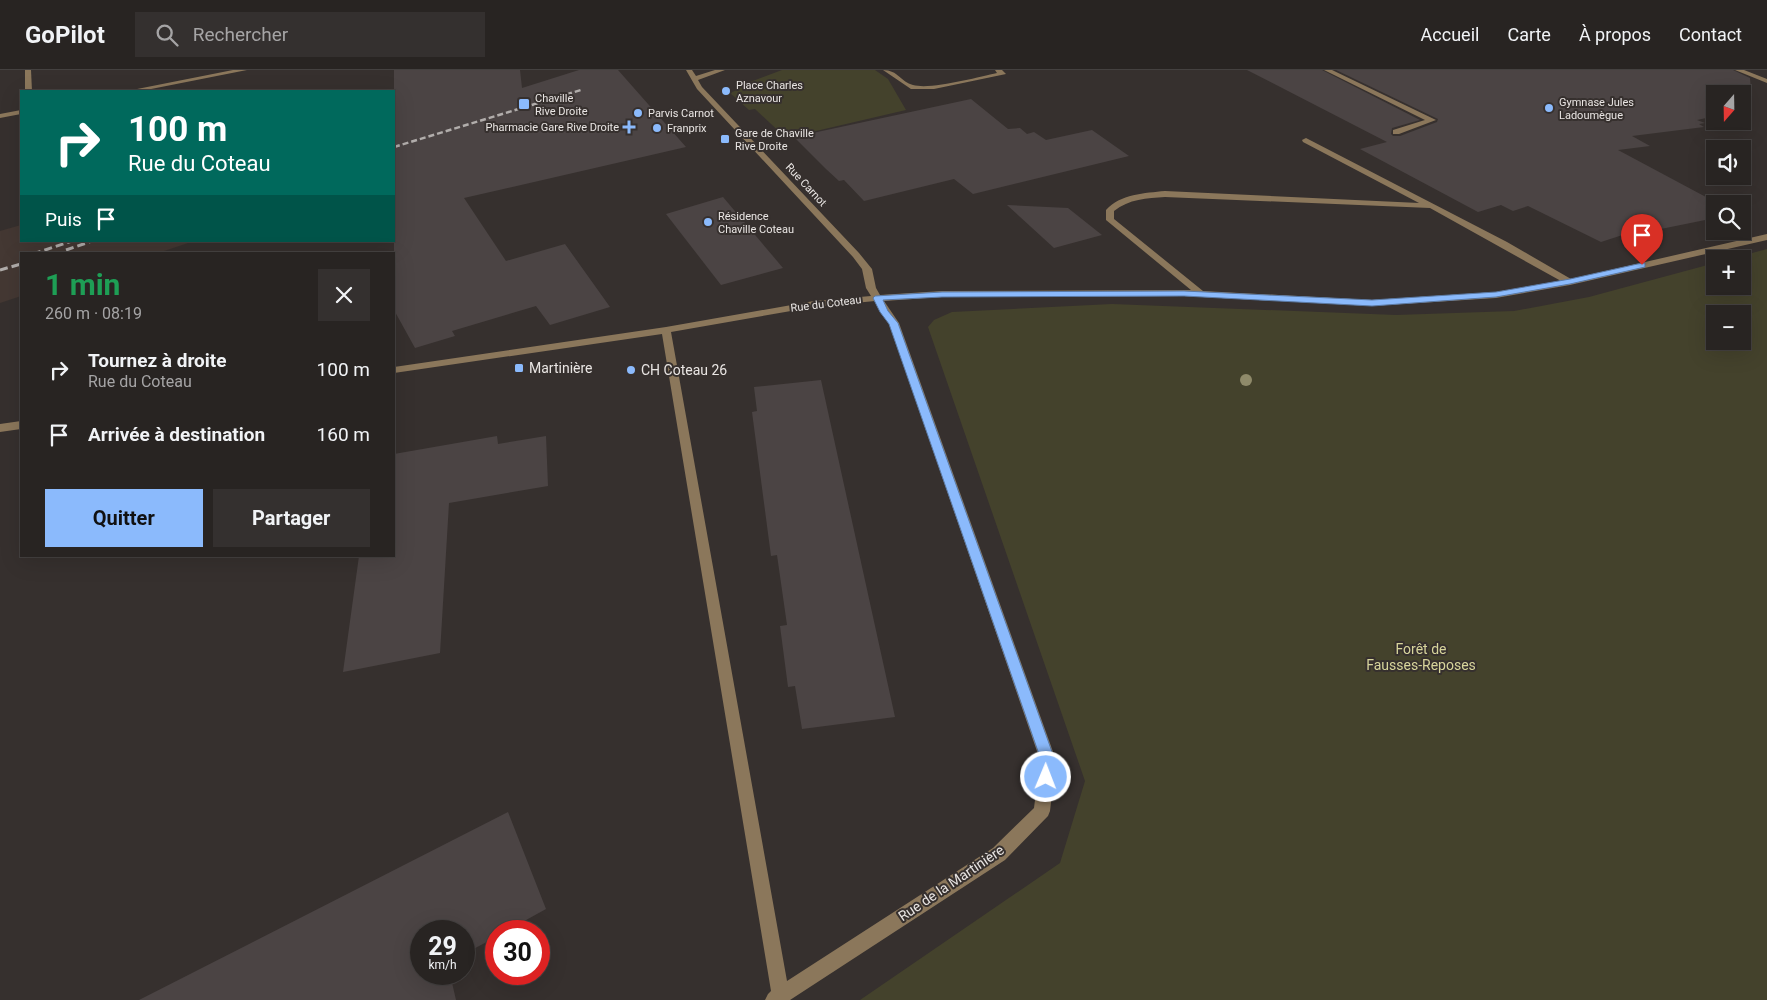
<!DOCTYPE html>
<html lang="fr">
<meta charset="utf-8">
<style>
body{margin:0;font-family:Roboto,sans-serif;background:#34302f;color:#f1f3f6;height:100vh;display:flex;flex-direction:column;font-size:19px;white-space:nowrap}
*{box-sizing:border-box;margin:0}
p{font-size:16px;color:#a5a4a5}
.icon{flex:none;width:28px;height:28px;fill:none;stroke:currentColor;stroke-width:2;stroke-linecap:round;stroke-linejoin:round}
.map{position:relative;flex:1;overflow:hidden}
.panel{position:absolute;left:20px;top:182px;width:375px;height:305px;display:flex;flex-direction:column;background:#282422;border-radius:0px;box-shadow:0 5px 20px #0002,0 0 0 1px #444140}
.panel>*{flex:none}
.top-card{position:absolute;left:20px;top:20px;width:375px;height:152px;border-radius:0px;box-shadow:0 5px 20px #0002,0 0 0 1px #444140;background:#00695c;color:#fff;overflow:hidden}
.needle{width:32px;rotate:200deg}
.buttons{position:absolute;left:1706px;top:15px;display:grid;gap:10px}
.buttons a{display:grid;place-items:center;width:45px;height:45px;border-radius:0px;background:#282422;box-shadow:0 5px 20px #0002,0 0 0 1px #444140;font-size:25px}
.speed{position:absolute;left:410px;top:850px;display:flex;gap:10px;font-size:25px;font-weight:700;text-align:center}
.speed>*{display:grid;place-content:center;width:65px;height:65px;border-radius:50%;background:#282422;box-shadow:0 5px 20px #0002,0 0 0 1px #444140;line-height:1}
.speed small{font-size:12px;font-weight:400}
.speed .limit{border:8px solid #d22;background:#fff;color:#111}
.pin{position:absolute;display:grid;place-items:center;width:42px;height:42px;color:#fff;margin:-51px -21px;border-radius:50% 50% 50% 0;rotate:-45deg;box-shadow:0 0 5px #0007}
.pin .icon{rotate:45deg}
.me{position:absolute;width:55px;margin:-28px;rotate:1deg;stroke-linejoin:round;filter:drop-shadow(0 0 4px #0008)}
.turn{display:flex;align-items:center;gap:18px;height:105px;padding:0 25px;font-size:22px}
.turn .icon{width:65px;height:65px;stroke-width:2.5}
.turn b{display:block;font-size:35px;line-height:42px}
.then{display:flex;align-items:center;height:48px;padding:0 25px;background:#0003;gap:10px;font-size:19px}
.round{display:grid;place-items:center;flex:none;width:52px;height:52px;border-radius:0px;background:#34302f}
.summary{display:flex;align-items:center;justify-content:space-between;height:85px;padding:0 25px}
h1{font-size:30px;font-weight:700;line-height:38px;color:#1e9e55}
.action{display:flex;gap:10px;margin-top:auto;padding:10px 25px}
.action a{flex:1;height:58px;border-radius:0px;background:#8bbafc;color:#111;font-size:20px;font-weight:700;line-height:58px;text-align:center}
.action a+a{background:#34302f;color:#f1f3f6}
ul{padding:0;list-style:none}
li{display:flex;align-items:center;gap:15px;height:65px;padding:0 25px}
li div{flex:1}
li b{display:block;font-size:19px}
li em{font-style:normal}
header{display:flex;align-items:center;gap:30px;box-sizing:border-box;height:70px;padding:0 25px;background:#282422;border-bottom:1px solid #444140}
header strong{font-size:24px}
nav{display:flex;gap:28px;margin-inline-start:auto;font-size:18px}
.search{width:350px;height:45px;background:#34302f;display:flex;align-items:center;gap:12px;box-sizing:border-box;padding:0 18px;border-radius:0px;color:#a5a4a5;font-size:19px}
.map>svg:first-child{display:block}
</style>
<header>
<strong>GoPilot</strong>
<div class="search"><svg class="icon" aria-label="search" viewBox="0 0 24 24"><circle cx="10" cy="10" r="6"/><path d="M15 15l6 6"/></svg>Rechercher</div>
<nav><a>Accueil</a><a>Carte</a><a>À propos</a><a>Contact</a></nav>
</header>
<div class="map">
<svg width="1767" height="930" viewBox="0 0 1767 930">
<rect width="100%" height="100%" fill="#36302e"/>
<polygon fill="#443833" points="21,155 21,171 194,171 155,184 21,184 21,226 0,233 0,161"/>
<g fill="#44422c" fill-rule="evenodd">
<polygon points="782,0 875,0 888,9 906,40 786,68 755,39 749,40 730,23 739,19 742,15"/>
<path d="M1767,179V930H860L1060,793L1085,711L928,257L934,250L952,242L1112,234L1396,245L1514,241L1589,227L1715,193V216H1742V189H1730ZM1715,244H1742V271H1715Z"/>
</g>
<g fill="#4b4444">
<polygon points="394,0 520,0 522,18 579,0 618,0 686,77 464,128 506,191 565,174 610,237 550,255 536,236 452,261 455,266 415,278 394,240"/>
<polygon points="1247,0 1322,0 1420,50 1392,58 1391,64 1393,66 1400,66 1437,52 1438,49 1336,0 1733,0 1750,8 1751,21 1715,24 1715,46 1697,50 1705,53 1699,54 1704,57 1632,66 1650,76 1618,80 1719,134 1715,134 1715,148 1651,161 1644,158 1601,172 1528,136 1513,141 1501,135 1478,142 1360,79 1387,72"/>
<polygon points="971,29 1008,59 1020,58 1027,64 1034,62 1046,70 1092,60 1129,86 973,124 954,109 864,131 844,110 839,111 826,99 794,67"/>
<polygon points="723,127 783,198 721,215 666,144"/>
<polygon points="1007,135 1068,138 1102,165 1054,178"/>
<polygon points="821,310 895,647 802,659 795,616 788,617 780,556 787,555 777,485 771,486 752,342 757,341 754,317"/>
<polygon points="497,366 498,374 546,366 548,416 449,433 440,583 343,602 359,486 394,486 394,384"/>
<polygon points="508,742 546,839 506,861 496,861 496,867 464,884 464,861 421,861 421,904 450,904 456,930 139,930"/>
</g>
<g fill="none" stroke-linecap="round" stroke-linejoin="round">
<g fill="#8b775b" fill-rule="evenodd">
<polygon points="25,0 31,0 32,21 25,21"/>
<polygon points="233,0 247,0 141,21 127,21"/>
<path d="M686,0H692L696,6L715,0H725L698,10L702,17L859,183L872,199L876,218L880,225L942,221L1191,220L1106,150V140C1120,124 1145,123 1165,121L1419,133L1303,72L1302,70L1306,68L1507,172L1571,209L1767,164V170L1570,215L1496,228L1372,236L1184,226L942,227L884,231L899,253L1056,690L1050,741L1048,746L1005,790L790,930H765L768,924L771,921L662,264L394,303V297L666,257L814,231L871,226L866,218L862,199L853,187L697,19ZM1165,127L1430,138L1561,211L1496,222L1372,230L1203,221L1114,149V141C1129,129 1147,128 1165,127ZM875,231L889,253L1040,690L1034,738L993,778L787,911L671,262L814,237Z"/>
<path d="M883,0C898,0 901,12 913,15C931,20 978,7 997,3L995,0H1002L1006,4L934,19H911Z"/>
<polygon points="1324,0 1332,0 1436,50 1399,64 1393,64 1393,60 1425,50"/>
<polygon points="1735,0 1744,0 1767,9 1767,13"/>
<polygon points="21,40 21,44 0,48 0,44"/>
<polygon points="21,351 21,359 0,362 0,354"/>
</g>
<polyline stroke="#b1adab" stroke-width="2.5" stroke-dasharray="6 3" stroke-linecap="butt" points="394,77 581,20"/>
<g stroke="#b1adab" stroke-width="3" stroke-dasharray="8 4" stroke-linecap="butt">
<polyline points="66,180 92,171"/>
<polyline points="33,184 72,171"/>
<polyline points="0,200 21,194"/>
</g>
</g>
<circle fill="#8f8a6a" cx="1246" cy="310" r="6"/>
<polygon fill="#8bbafc" stroke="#5a79a4" points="1642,193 1645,193 1645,197 1570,214 1496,227 1372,236 1184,226 942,227 883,230 888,241 898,253 1055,690 1050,712 1046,714 1041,712 1038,707 1041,690 889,254 880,242 873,228 875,226 942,222 1184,221 1372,230 1496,222 1570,209"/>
<g fill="#8bbafc" stroke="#36302e" stroke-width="2">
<circle cx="726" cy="21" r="5"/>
<rect x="518" y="28" width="12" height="12" rx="2.5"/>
<circle cx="1549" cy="38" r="5"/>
<circle cx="638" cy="43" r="5"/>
<path d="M626.5 49.5h5v5h5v5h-5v5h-5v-5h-5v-5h5z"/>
<circle cx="657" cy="58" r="5"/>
<rect x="720" y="64" width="10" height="10" rx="2.5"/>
<circle cx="708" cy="152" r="5"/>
<rect x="514" y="293" width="10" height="10" rx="2.5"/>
<circle cx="631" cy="300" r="5"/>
</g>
<g text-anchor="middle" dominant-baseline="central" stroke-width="4" stroke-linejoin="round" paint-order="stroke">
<g font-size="11" fill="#e9e5e3" stroke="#36302e" text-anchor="start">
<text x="736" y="15">Place Charles<tspan x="736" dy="13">Aznavour</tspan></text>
<text x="535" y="28">Chaville<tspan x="535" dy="13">Rive Droite</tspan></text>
<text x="1559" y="32">Gymnase Jules<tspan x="1559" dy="13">Ladoumègue</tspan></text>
<text x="648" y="43">Parvis Carnot</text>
<text x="619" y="57" text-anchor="end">Pharmacie Gare Rive Droite</text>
<text x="667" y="58">Franprix</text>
<text x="735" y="63">Gare de Chaville<tspan x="735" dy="13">Rive Droite</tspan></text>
<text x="718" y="146">Résidence<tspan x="718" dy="13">Chaville Coteau</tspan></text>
</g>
<g font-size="11" fill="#e9e5e3" stroke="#36302e">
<text transform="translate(806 115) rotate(47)">Rue Carnot</text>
<text transform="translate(826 234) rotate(-7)">Rue du Coteau</text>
</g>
<g font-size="14" fill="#e9e5e3" stroke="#36302e" text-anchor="start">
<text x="529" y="298">Martinière</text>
<text x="641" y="300">CH Coteau 26</text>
</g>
<g font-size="14" fill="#d7d49b" stroke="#36302e">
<text x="1421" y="579">Forêt de<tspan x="1421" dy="16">Fausses-Reposes</tspan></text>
</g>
<g font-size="14" fill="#e9e5e3" stroke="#36302e">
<text transform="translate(951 813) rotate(-34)">Rue de la Martinière</text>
</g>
</g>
</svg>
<div class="buttons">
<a><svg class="needle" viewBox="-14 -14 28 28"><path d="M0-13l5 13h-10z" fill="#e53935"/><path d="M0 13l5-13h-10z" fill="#a5a4a5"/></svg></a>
<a><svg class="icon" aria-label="sound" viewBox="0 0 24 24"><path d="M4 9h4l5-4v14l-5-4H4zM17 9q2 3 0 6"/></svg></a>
<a><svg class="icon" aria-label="search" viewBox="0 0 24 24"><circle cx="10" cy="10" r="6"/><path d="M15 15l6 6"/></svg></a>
<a>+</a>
<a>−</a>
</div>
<div class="speed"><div>29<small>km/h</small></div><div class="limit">30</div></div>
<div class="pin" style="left:1642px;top:195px;background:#d93025"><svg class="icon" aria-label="arrive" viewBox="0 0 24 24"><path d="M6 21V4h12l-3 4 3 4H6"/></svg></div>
<svg class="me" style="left:1046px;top:707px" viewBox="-20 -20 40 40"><circle r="17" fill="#8bbafc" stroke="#fff" stroke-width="3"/><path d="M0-11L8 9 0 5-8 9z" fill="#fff"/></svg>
<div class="top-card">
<div class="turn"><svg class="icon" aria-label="right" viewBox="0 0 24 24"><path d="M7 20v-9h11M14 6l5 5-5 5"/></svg><div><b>100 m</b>Rue du Coteau</div></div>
<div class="then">Puis<svg class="icon" aria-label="arrive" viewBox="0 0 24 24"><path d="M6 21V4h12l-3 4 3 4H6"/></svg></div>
</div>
<section class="panel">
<div class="summary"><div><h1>1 min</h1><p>260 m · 08:19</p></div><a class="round"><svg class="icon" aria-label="close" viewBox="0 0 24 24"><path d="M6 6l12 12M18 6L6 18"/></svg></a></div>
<ul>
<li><svg class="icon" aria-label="right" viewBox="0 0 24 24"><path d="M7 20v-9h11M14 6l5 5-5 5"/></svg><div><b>Tournez à droite</b><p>Rue du Coteau</p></div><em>100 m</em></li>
<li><svg class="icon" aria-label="arrive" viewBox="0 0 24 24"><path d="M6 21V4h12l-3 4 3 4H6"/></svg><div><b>Arrivée à destination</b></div><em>160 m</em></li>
</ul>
<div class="action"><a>Quitter</a><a>Partager</a></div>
</section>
</div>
